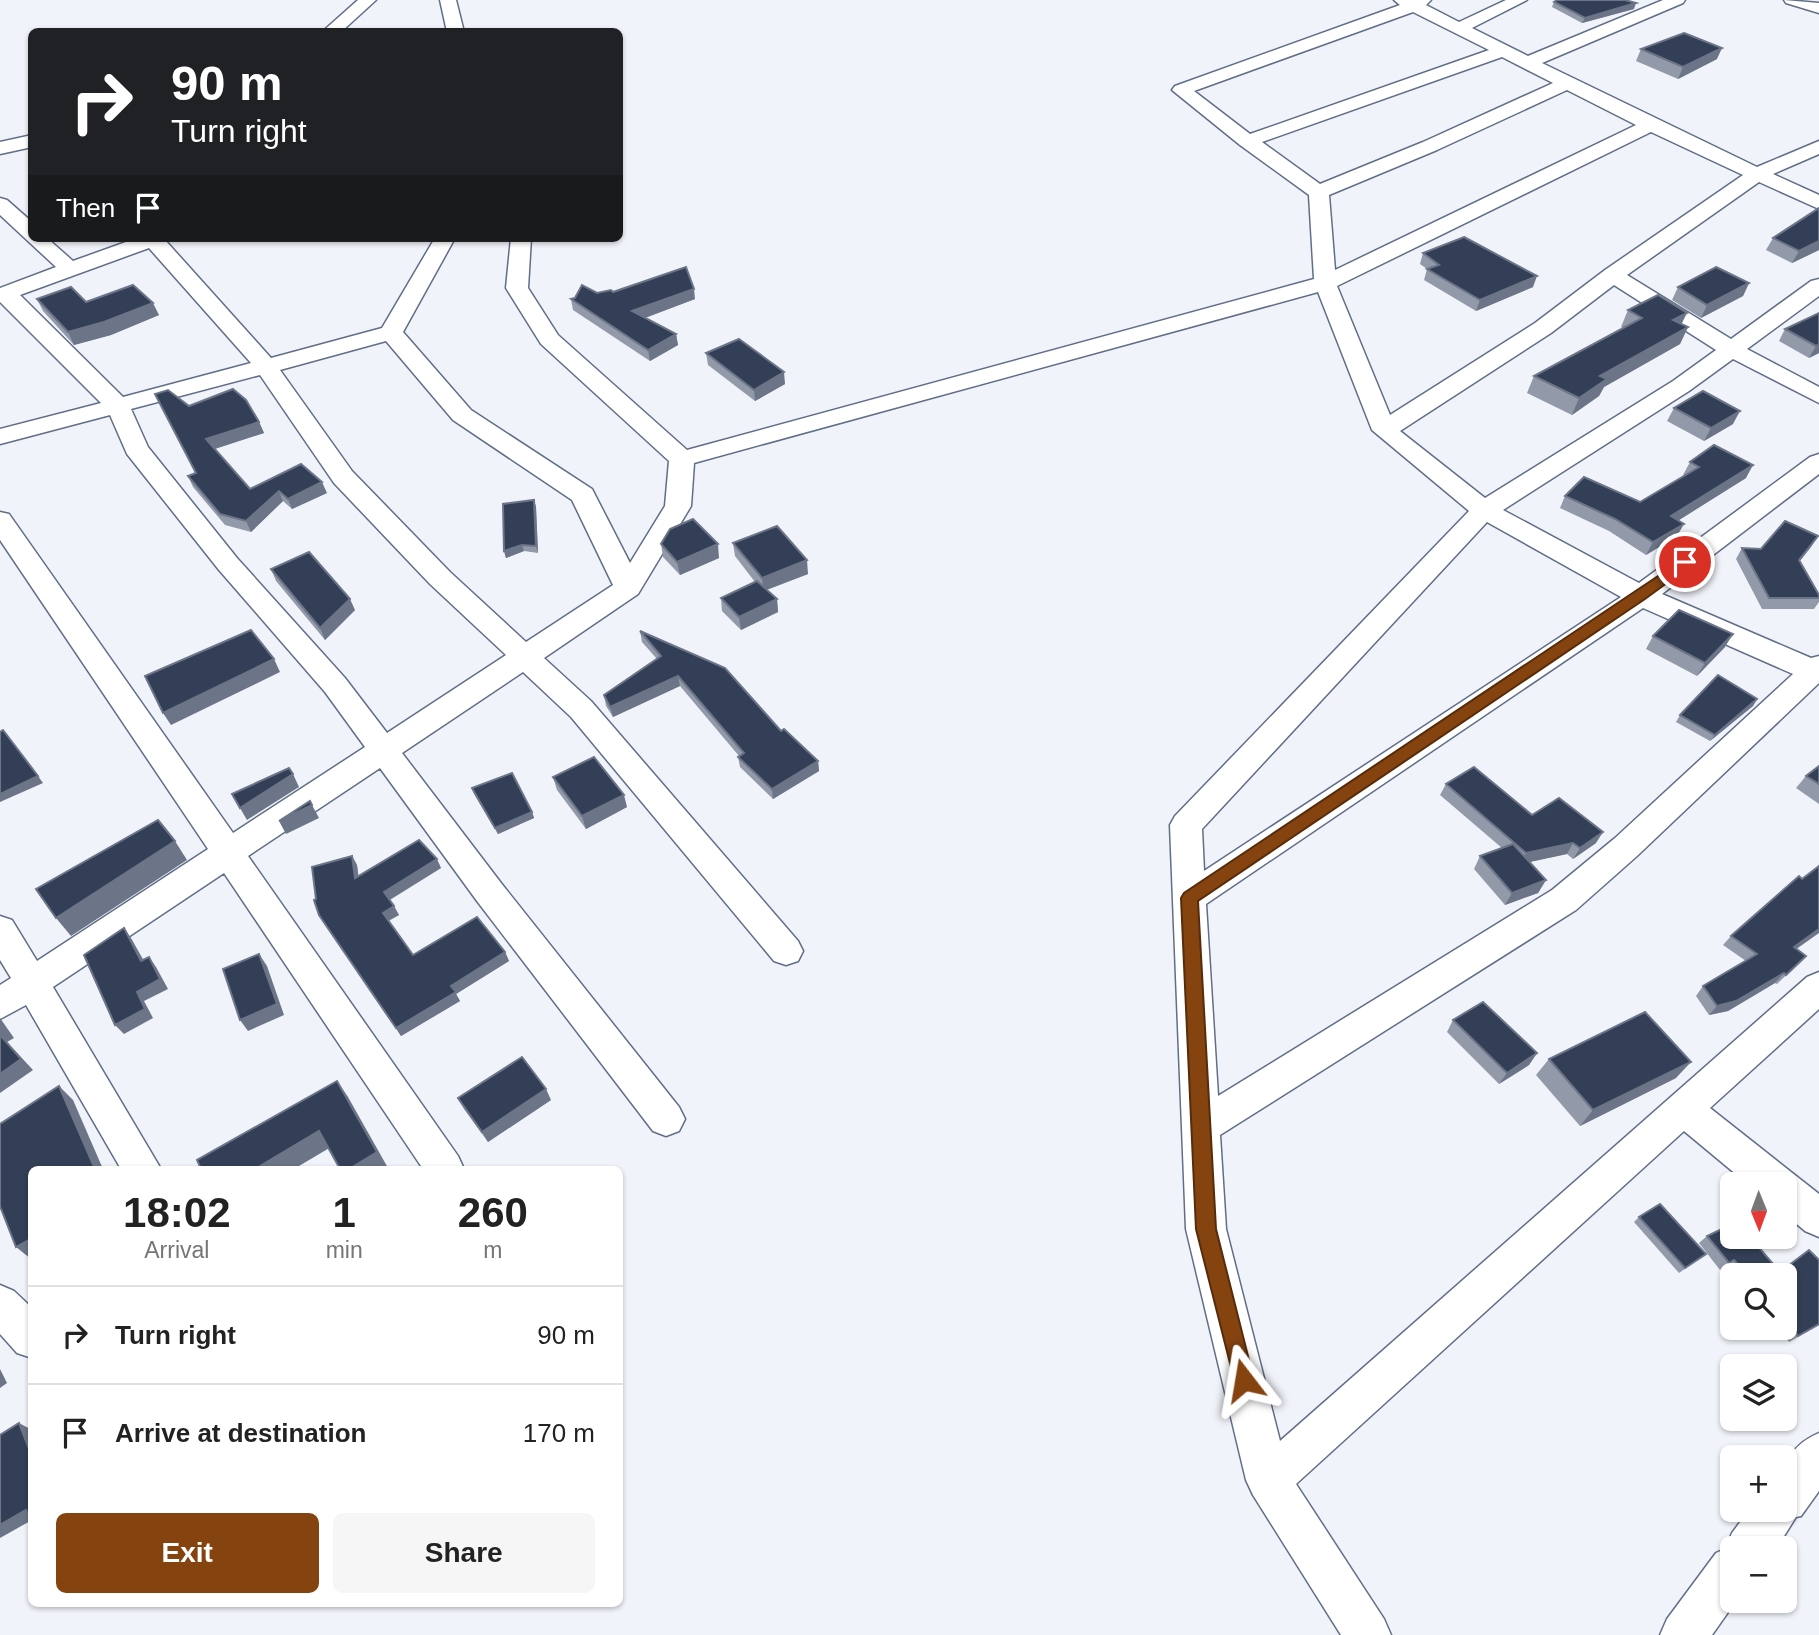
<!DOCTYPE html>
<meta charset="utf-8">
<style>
body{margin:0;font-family:Helvetica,sans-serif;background:#f6f6f6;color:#222;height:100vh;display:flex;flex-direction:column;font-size:26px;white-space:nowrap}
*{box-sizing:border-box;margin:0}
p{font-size:23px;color:#767676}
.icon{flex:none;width:38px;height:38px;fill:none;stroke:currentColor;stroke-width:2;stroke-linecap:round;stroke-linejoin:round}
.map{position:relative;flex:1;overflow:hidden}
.panel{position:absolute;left:28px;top:1166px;width:595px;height:441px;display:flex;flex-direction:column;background:#fff;border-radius:10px;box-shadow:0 2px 5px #0004}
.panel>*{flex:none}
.guide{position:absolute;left:28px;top:28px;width:595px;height:214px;border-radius:10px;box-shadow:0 2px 5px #0004;background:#202124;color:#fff;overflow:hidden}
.needle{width:46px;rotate:179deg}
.tools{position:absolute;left:1720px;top:1172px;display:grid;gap:14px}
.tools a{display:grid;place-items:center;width:77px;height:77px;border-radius:10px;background:#fff;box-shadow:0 2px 5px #0004;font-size:35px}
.pin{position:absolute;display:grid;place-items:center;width:60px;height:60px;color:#fff;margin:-30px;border:4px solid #fff;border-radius:50%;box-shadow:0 2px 7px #0007}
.me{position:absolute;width:77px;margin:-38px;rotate:346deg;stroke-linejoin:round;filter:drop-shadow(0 0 5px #0008)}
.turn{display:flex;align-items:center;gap:24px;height:147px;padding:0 28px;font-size:32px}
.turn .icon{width:91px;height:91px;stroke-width:2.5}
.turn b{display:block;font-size:49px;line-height:60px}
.then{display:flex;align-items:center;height:66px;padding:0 28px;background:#0003;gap:14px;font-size:26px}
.eta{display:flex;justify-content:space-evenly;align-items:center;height:119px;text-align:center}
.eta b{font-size:42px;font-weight:800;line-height:49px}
.button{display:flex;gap:14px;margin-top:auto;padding:14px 28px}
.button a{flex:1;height:80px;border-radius:10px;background:#854310;color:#fff;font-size:28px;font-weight:800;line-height:80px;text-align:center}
.button a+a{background:#f6f6f6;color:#222}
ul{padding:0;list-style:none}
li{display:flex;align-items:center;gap:21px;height:98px;padding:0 28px;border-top:2px solid #e0e0e0}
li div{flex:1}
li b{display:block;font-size:26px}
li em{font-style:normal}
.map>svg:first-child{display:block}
</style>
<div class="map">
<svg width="1819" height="1635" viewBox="0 0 1819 1635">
<rect width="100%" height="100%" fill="#f0f3f9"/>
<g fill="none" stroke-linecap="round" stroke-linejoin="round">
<g stroke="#606e87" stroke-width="3">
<g id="street">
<polygon points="358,0 376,0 341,32 322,32"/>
<polygon points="440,0 456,0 464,32 447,32"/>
<path d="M1394,0H1431L1426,5L1459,22L1506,0H1527L1472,28L1528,56L1663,0H1685L1683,3L1542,63L1757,167L1819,141V154L1773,174L1819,195V209L1759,182L1627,275L1731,339L1811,281L1819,279V296L1747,349L1819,387V403L1733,359L1689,391L1503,510L1639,583L1810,457L1819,454V474L1662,594L1811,658L1819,656V683L1637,856L1576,910L1220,1135L1226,1229L1280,1441L1807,977L1819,972V1009L1710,1108L1819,1194V1237L1805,1231L1785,1214V1185H1749L1684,1131L1296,1484L1384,1619L1391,1635H1341L1253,1495L1246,1480L1186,1229L1170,825L1175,816L1469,511L1372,430L1318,292L694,463L691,506L638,594L544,658L591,701L798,941L803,951L798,961L786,965L774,961L571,717L523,672L402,753L501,883L679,1107L685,1119L679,1131L666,1136L653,1131L477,901L380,768L248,856L458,1156L464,1169H423L224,873L53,987L161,1169H121L26,1005L0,1019V985L11,978L0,960V916L12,920L37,961L208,849L0,540V512L9,514L233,833L365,747L325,692L219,570L127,454L110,415L0,444V429L101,403L0,302V288L56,267L0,215V198L7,200L32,222V238H47L73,261L137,238H166L165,240L271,358L382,328L435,238H455L403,332L471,410L592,489L630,563L665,506L669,461L541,344L506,288L511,238H531L528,288L558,335L687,450L1314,279L1309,195L1240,145L1172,90L1175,86L1400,5ZM1413,12L1489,50L1250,134L1194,91ZM1502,57L1553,83L1423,142L1320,184L1262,142ZM1567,90L1636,125L1335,270L1329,195L1437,150ZM1651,132L1743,175L1605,270L1535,323L1390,415L1337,286ZM149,248L251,363L123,397L20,295ZM1614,285L1716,350L1673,381L1485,498L1400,431L1551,333ZM386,341L453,420L572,500L613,585L526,642L450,572L352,471L280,370ZM260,375L334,483L430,584L506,655L387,733L345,678L237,558L148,447L131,409ZM1487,522L1621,597L1204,871L1202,829ZM1643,608L1793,674L1615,838L1552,890L1218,1096L1206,904Z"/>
<polygon points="1784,0 1819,3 1819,13 1786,3"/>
<polygon points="32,135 32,147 0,154 0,142"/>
<polygon points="0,1285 14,1291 32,1308 32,1358 17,1353 0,1334"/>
<path d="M1819,1433V1491L1801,1516L1796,1517L1776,1549H1732V1601H1736L1712,1635H1660L1667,1619L1716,1553L1725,1549L1732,1533L1749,1510H1785C1785,1474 1780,1450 1819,1433Z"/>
</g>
</g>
<use href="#street" fill="#fff" fill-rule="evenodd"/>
</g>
<g fill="#9299a8">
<polygon points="1554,2 1634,9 1582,23 1552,7"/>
<polygon points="1641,49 1717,59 1678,79 1636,61"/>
<polygon points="1819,208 1819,250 1792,263 1766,250 1773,238"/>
<polygon points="1423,253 1533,287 1476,311 1424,280 1427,269 1420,264"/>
<polygon points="1749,283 1743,296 1701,318 1672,300 1678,287"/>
<polygon points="613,292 695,299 645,318 676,334 678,345 650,361 573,310 571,299"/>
<polygon points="37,299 86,302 159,315 111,335 74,345 43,311"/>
<polygon points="1628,310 1681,324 1688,327 1680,344 1604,387 1599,396 1572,415 1527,393 1534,376 1623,328 1621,327"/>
<polygon points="1819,313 1819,353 1809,358 1779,341 1785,329"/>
<polygon points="706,353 785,384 755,401 708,365"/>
<polygon points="189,406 259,422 264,433 215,449 250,489 327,493 292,509 283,501 251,532 225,525 193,487 188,476 196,473"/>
<polygon points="1674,408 1733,424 1704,441 1667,421"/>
<polygon points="1690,462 1746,478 1678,520 1677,536 1646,555 1609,531 1560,508 1565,496 1640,502 1685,476 1683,475"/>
<polygon points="534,500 536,507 538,553 524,551 506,558 504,551"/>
<polygon points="1818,536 1799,562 1819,595 1819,602 1814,609 1762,609 1736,559 1742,548 1761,549"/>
<polygon points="733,543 808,574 767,590 777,599 778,612 741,630 722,611 721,598 755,582 735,556"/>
<polygon points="661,544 719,558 680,575 663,557"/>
<polygon points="271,569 355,610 325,640 276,581"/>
<polygon points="640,631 781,731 818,761 819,771 773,799 740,767 738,757 739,756 680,686 613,717 606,706 604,695 657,659 642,642"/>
<polygon points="1653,636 1725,647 1697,676 1646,649"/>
<polygon points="1757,699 1753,706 1710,741 1676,722 1680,715"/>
<polygon points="1819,766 1819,804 1796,788 1806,776"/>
<polygon points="553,777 627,807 586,829 557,790"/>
<polygon points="1446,784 1532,815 1596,843 1573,859 1567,854 1529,862 1546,880 1538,893 1505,905 1474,869 1480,856 1502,848 1440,795"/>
<polygon points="472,788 532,812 534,818 498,834 474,794"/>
<polygon points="352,856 357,865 358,877 441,868 390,900 399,915 389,921 413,955 505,952 509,961 456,994 460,1001 401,1036 319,915 316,899"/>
<polygon points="1731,936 1796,949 1806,956 1777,984 1775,983 1728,1011 1709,1015 1696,996 1703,986 1746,961 1723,945"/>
<polygon points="1453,1020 1537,1053 1529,1065 1499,1084 1447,1032"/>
<polygon points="1549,1059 1676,1078 1580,1126 1536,1075"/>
<polygon points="458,1098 551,1100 488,1142 464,1109"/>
<polygon points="1639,1217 1706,1254 1679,1273 1634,1222"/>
<polygon points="1732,1224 1732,1237 1750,1237 1780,1272 1809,1250 1819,1260 1819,1325 1789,1342 1778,1328 1785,1328 1785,1276 1733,1276 1726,1267 1720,1270 1699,1243 1707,1236"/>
</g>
<g fill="#6c7587">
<polygon points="1636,3 1634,9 1582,23 1585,18"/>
<polygon points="1722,48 1717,59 1678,79 1683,67"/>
<polygon points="1819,241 1819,250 1792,263 1799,251"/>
<polygon points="1537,276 1533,287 1476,311 1480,300"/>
<polygon points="1749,283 1743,296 1701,318 1707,305"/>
<polygon points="694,289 695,299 634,322 632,311"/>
<polygon points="153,303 159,315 111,335 74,345 68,332"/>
<polygon points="1687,313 1679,329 1673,320"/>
<polygon points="1688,327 1680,344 1604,387 1599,396 1572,415 1579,398 1600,376"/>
<polygon points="676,334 678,345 650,361 648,350"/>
<polygon points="1819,344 1819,353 1809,358 1816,346"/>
<polygon points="784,372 785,384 755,401 754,390"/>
<polygon points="1740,411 1733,424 1704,441 1711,428"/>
<polygon points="259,422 264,433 211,450 206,439"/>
<polygon points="1753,465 1746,478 1665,529 1671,516"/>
<polygon points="322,482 327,493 292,509 288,499"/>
<polygon points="279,491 283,501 251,532 246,521"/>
<polygon points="534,500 536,507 538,553 536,546"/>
<polygon points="1684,524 1677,536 1646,555 1653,542"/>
<polygon points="1818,536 1811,547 1792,571 1799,560"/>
<polygon points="718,544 719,558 680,575 677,562"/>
<polygon points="522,545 524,551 506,558 504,551"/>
<polygon points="807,560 808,574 763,591 762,578"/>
<polygon points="350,599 355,610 325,640 320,628"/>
<polygon points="777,599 778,612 741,630 739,617"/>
<polygon points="1733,634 1725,647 1697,676 1705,663"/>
<polygon points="274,659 280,672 171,725 163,713"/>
<polygon points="678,676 680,686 613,717 610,707"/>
<polygon points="1757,699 1753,706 1710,741 1715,735"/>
<polygon points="818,761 819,771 773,799 772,789"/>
<polygon points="293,774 299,787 247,820 240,808"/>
<polygon points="38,776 43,783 0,802 0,794"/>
<polygon points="624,795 627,807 586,829 582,816"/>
<polygon points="312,805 319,818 286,834 279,821"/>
<polygon points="532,812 534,818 498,834 495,828"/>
<polygon points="1603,832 1596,843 1573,859 1580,848"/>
<polygon points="175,841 187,860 71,936 56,918"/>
<polygon points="1573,843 1567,854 1520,864 1526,853"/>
<polygon points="352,856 357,865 360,887 355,878"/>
<polygon points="437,859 441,868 389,900 384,892"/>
<polygon points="1546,880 1538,893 1505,905 1512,893"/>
<polygon points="394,906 399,915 387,921 383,913"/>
<polygon points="124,928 131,938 149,970 141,961"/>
<polygon points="1819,929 1819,933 1785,957 1794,947"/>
<polygon points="505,952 509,961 456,994 460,1001 401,1036 396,1028 451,986"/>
<polygon points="259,954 267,966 284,1015 248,1031 240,1020"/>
<polygon points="149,957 156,967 168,989 144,1001 153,1018 124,1034 115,1025 137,992"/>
<polygon points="1784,973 1775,983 1728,1011 1709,1015 1717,1006"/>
<polygon points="0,1018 14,1038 7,1042 33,1070 0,1093"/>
<polygon points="1537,1053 1529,1065 1499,1084 1507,1073"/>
<polygon points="1691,1062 1676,1078 1580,1126 1593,1110"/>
<polygon points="337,1081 348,1097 388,1168 386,1169 349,1169"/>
<polygon points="59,1086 73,1100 103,1169 95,1169"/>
<polygon points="546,1089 551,1100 488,1142 482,1132"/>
<polygon points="319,1131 331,1147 294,1169 255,1169"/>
<polygon points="32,1238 32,1259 31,1259 16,1247"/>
<polygon points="0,1369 7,1383 0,1388"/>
<polygon points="19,1423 32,1430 32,1457"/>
<polygon points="26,1510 32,1520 0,1538 0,1525"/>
</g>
<g fill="#333f56" stroke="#6c7587" stroke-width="2">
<polygon points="1557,0 1625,0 1636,3 1585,18 1554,2"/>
<polygon points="1684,33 1722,48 1683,67 1641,49"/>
<polygon points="1819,208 1819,241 1799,251 1773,238"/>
<polygon points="1464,237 1537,276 1480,300 1427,269 1439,265 1423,253"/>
<polygon points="686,267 694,289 632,311 676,334 648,350 571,299 575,298 582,285 597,293 611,290 613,292"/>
<polygon points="1716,267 1749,283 1707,305 1678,287"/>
<polygon points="133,285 153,303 104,322 68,332 37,299 71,287 86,302"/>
<polygon points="1658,295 1687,313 1673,320 1688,327 1600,376 1607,379 1579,398 1534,376 1642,318 1628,310"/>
<polygon points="1819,313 1819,344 1816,346 1785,329"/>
<polygon points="739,339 784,372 754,390 706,353"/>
<polygon points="233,389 246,400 259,422 206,439 250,489 301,464 322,482 288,499 279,491 246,521 220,514 188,476 196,473 155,394 168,390 189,406"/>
<polygon points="1703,391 1740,411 1711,428 1674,408"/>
<polygon points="1714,445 1753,465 1671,516 1684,524 1653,542 1615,519 1565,496 1584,477 1640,502 1699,467 1690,462"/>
<polygon points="534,500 536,546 522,545 504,551 503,504"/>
<polygon points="693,519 718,544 677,562 661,544 670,529"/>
<polygon points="1785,521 1818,536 1799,560 1819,595 1819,598 1769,598 1742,548 1761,549"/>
<polygon points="777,526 807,560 762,578 733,543"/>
<polygon points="309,552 350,599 320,628 271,569"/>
<polygon points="757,581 777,599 739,617 721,598"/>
<polygon points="1679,610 1733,634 1705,663 1653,636"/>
<polygon points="251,630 274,659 163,713 145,676"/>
<polygon points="640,631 725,668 781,731 784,729 818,761 772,789 738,757 744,753 678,676 610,707 604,695 661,656"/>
<polygon points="1718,675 1757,699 1715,735 1680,715"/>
<polygon points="3,730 38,776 0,794 0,732"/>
<polygon points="594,757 624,795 582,816 553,777"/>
<polygon points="1819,766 1819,784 1806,776"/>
<polygon points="1474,767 1532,815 1559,798 1603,832 1580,848 1573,843 1526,853 1446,784"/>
<polygon points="289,768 293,774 240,808 232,794"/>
<polygon points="512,773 532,812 495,828 472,788"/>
<polygon points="310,801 312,805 279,821"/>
<polygon points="158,820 175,841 56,918 36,889"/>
<polygon points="419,840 437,859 384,892 394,906 383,913 413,955 477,917 505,952 451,986 456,992 396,1028 319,915 314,900 316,899 312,867 352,856 355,878"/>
<polygon points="1513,844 1546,880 1512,893 1480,856"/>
<polygon points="1819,866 1819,929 1794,947 1806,956 1786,975 1784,973 1736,1001 1717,1006 1703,986 1757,954 1731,936 1799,876 1802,879"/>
<polygon points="124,928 141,961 149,957 160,979 137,992 145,1009 115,1025 84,955"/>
<polygon points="259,954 277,1004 240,1020 223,969"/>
<polygon points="1483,1002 1537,1053 1507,1073 1453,1020"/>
<polygon points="1645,1012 1691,1062 1593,1110 1549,1059"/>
<polygon points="0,1035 21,1059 0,1074"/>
<polygon points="522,1057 546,1089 482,1132 458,1098"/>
<polygon points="337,1081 377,1152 349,1169 340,1169 319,1131 255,1169 201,1169 197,1160"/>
<polygon points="59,1086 95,1169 32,1169 32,1238 16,1247 0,1206 0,1124"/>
<polygon points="1660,1204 1706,1254 1685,1268 1639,1217"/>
<polygon points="1732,1224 1732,1237 1750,1237 1780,1272 1809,1250 1819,1260 1819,1324 1798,1336 1785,1320 1785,1276 1748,1276 1734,1260 1729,1263 1707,1236"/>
<polygon points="19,1423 32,1457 32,1522 26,1510 0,1525 0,1435"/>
</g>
<polygon fill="#854310" stroke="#562c0a" stroke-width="2" points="1685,558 1690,559 1690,566 1645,599 1198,901 1216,1229 1254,1380 1251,1387 1244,1390 1236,1387 1196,1229 1181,898 1184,893"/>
</svg>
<div class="tools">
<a><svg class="needle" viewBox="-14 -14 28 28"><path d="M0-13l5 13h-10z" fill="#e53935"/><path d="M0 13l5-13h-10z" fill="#767676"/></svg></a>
<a><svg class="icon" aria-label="search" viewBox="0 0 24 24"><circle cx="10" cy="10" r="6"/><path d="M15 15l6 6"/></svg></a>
<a><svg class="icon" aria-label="layers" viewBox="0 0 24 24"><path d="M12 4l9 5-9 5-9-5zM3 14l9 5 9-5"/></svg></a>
<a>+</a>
<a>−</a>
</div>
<div class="pin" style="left:1685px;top:562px;background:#d93025"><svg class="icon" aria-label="arrive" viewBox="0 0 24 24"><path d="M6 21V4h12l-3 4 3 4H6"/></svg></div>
<svg class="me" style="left:1244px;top:1380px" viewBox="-20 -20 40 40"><path d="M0-17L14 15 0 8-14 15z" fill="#854310" stroke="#fff" stroke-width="4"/></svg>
<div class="guide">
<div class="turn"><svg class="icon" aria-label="right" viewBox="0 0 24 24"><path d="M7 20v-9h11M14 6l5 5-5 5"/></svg><div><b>90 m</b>Turn right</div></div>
<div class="then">Then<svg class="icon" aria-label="arrive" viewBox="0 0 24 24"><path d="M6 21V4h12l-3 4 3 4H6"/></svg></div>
</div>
<section class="panel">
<div class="eta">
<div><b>18:02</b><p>Arrival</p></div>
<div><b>1</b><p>min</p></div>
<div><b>260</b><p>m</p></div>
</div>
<ul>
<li><svg class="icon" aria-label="right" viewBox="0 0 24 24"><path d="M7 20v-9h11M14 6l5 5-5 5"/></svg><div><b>Turn right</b></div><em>90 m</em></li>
<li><svg class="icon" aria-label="arrive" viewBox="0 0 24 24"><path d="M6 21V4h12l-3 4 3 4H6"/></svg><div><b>Arrive at destination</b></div><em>170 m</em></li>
</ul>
<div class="button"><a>Exit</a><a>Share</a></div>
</section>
</div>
